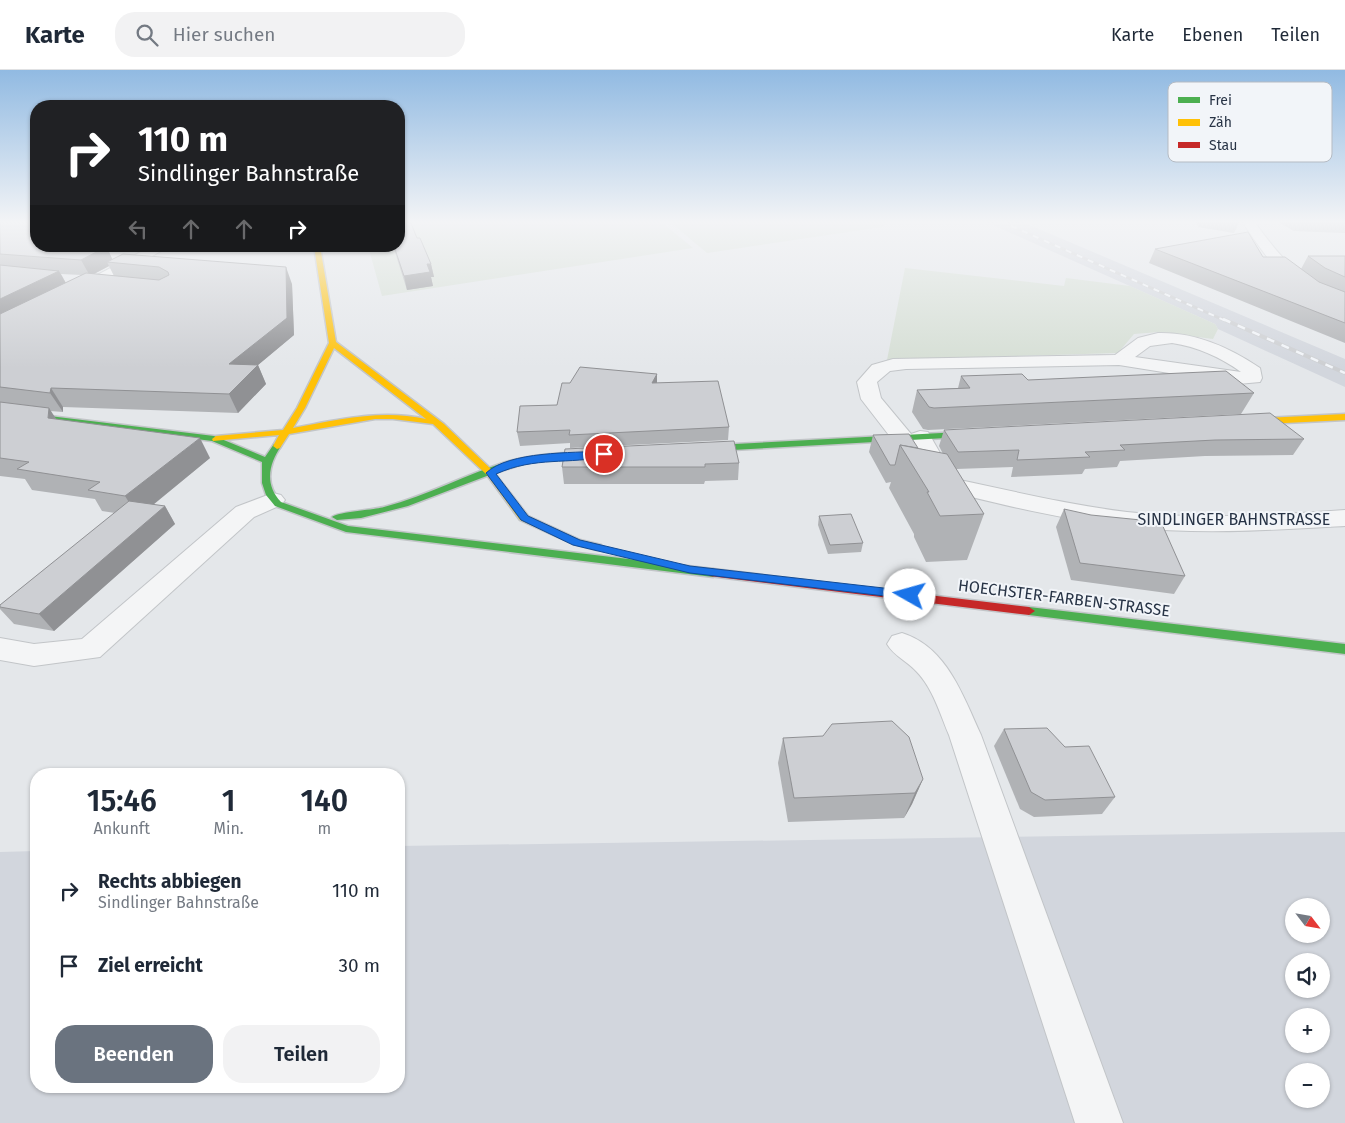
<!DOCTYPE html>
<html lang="de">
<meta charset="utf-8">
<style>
body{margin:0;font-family:"Fira Sans",sans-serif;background:#f2f2f3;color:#1f2937;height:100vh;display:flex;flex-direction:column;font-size:19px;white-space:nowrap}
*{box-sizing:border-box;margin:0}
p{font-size:16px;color:#747a83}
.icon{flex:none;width:28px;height:28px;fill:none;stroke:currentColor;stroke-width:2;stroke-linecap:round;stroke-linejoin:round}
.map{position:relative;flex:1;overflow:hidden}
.drawer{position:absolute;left:30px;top:698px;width:375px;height:325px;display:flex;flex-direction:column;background:#fff;border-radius:20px;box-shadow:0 1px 4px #0004}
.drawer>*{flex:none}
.guide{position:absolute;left:30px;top:30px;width:375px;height:152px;border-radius:20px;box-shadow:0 1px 4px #0004;background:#202124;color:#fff;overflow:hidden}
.needle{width:32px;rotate:121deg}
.fabs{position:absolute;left:1285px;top:828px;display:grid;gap:10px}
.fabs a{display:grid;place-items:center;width:45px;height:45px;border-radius:50%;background:#fff;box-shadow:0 1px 4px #0004;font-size:25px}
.pin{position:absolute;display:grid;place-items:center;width:42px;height:42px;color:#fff;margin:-21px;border:2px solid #fff;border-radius:50%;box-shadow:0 1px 5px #0007}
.me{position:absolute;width:55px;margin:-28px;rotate:277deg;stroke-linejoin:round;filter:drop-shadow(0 0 4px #0008)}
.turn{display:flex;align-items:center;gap:18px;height:105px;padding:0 25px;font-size:22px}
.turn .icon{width:65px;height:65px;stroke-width:2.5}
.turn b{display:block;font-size:35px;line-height:42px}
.lanes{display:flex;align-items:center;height:48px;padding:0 25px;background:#0003;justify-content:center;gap:25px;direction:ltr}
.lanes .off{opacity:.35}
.eta{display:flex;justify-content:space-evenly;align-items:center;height:85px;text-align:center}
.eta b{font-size:30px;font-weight:600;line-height:35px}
.button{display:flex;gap:10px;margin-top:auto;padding:10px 25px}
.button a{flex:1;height:58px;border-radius:20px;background:#6a737f;color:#fff;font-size:20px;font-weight:600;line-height:58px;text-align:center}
.button a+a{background:#f2f2f3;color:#1f2937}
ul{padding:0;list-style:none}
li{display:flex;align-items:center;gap:15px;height:75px;padding:0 25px}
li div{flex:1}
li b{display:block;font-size:19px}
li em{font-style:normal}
header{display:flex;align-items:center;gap:30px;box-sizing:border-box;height:70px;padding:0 25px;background:#fff;border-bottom:1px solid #e0e1e3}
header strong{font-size:24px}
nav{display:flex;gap:28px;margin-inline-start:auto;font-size:18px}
.search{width:350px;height:45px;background:#f2f2f3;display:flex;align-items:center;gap:12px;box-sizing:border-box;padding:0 18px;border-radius:20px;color:#747a83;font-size:19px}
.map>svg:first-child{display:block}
</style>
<header>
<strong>Karte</strong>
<div class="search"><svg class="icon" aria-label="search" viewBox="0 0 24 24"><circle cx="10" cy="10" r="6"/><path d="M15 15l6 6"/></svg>Hier suchen</div>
<nav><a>Karte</a><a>Ebenen</a><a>Teilen</a></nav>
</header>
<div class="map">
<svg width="1345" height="1053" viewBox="0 0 1345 1053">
<rect width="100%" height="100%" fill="#e4e7ea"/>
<g fill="#d2d6dd" fill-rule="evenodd">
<polygon points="984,151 1020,151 1345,289 1345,317 1218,259 1215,254"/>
<path d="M1345,762V1053H0V782L36,781V1016H399V776ZM1294,836H1321V864H1294ZM1294,891H1321V919H1294ZM1294,946H1321V974H1294ZM1294,1001H1321V1029H1294Z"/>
</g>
<g fill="#d5ded4">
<polygon points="399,151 660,151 693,178 382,226 368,176 399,176"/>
<polygon points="669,151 889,151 882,157 707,183"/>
<polygon points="905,198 1064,216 1066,208 1130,216 1215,254 1218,259 1213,269 1159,262 1134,264 1118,283 887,290"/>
</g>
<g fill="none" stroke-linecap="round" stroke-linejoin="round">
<g stroke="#c2c5c8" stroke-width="2">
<g id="street">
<path d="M1242,151H1254C1281,189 1300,211 1345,228V239C1293,226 1269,193 1242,151Z"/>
<polygon points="152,176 170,176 81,226 69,226 67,223 69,220"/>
<path d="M1158,263C1195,262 1229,277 1260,298L1262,308L1260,312L1238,314L1119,295L906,299L890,301L877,312L881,328L911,364L920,361L928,362L955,409C1012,421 1069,435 1127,442C1199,450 1273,445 1345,440V456C1273,460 1200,465 1128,457C1064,450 1000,434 938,419L912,371L903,374L895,373L861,329L857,312L872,295L893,289L1115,285L1138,268ZM1172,273C1198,277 1220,287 1241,302L1135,287L1150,276Z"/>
<polygon points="273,423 281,425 285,430 281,435 254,447 100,587 34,596 0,590 0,568 34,574 82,569 236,437"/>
<path d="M902,563C947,577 963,626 981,665L1123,1053H1075L949,665C940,644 933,618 916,601C907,591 894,586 887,574L892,566Z"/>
</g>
</g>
<g stroke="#c2c5c8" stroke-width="3">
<g id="fast">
<path d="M0,340L214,366L265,387L274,374H280L281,376C269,394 264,414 281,432L348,456L713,499L718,503L713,507L346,462L275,436L266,425L262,413V392L212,371L0,344Z"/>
<polygon points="979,361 983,364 982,366 697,382 693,379 697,376"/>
<path d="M602,381L605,382V386L545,390L523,394L492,404L408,436L361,448L337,450L332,447C337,442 373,440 384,437C428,426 467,403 510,391C540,383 571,383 602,381Z"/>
<polygon points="1029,537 1345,574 1345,584 1029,545 1023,541"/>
</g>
</g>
<g stroke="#c2c5c8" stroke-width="3">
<g id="slow">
<path d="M314,176H320L336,272L444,354L493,401L528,446L580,470L601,475L602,477L601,479L597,480L573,474L520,450L487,405L433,354L393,349H375L289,364L280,378L277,379L273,376L279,365L213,371L212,369L216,366L283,360L297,338L329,273ZM334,278L426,349C381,339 338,350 293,358L305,338Z"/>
<polygon points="1345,344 1345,350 1242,355 1238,352 1242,349"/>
</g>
</g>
<g stroke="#c2c5c8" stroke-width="3">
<polygon id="jam" points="713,499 1029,537 1035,541 1029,545 709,506 708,503 709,500"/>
</g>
<use href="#street" fill="#f4f5f6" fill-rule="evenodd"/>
<use href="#fast" fill="#4caf50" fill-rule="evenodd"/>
<use href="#slow" fill="#ffc107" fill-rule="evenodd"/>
<use href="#jam" fill="#c62828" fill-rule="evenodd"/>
<g stroke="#cdcfd2" stroke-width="3">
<polyline id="rail-far1" points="1000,151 1226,251"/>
</g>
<g stroke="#cdcfd2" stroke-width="4">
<polyline id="rail" points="1223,249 1345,303"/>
</g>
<use href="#rail-far1" stroke="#f2f5f9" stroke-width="2" stroke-dasharray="6" stroke-linecap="butt"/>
<use href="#rail" stroke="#f2f5f9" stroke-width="2.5" stroke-dasharray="8" stroke-linecap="butt"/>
</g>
<g fill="#b0b2b5" fill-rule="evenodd">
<path d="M0,151L109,182L112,189L292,214L294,265L258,295L266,314L238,343L63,337V342L50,341L56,349L210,388L153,435L165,436L175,454L54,561L14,554L0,539V535L115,443L102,441L95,429L32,420L25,409L0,406ZM109,196L114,206L94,204ZM61,204L82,205L66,213Z"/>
<polygon points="1195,151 1240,151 1234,163 1198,157"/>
<polygon points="1276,151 1345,151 1345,163 1294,161"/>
<polygon points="417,168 431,194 434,207 431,207 433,216 407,220 393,176 399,176"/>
<polygon points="1155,179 1263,187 1301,199 1308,186 1345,186 1345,273 1149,193"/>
<polygon points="657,304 657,313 729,357 728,370 570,378 570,373 520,376 517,362 557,335 570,313"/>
<polygon points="961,306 1028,310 1254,323 1241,344 928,360 923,359 912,342 917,320 958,318"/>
<polygon points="944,360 1304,369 1293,385 1205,386 1120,391 1117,397 1085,399 1082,404 1011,407 1013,397 956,399 984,444 967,490 926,492 914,467 914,464 889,418 891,412 886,413 869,382 873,365 918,378 943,384 939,376"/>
<polygon points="739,393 738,410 705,411 704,414 564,414 562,397"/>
<polygon points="1064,439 1185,506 1174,524 1071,510 1056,457"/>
<polygon points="819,446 863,473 861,482 828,484 818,455"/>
<polygon points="1004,659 1065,677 1115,727 1102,744 1034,747 1020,739 994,676"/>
<polygon points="783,668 923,709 912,734 904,748 788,752 778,693"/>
</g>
<g fill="#909194">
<polygon points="81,176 121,176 109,182 114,193 107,192 109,196 90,206 81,190"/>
<polygon points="427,194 431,194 434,207 431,207 433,216 407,220 404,206"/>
<polygon points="286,197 292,214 294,265 258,295 266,314 238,343 229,324 229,294"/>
<polygon points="59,201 68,217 0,252 0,229"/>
<polygon points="657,304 657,316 652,313"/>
<polygon points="51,318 63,337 63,342 50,323"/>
<polygon points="49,338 62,358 48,348"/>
<polygon points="200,368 210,388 138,447 125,426"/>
<polygon points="165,436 175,454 54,561 39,544"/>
<polygon points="923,709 912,734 904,748 915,723"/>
</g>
<g fill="#cdcfd3" stroke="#909194">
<polygon points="0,151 36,151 36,176 90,176 106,177 81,190 0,184"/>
<polygon points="399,151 410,151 417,168 420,168 431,194 427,194 430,202 404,206 394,176 399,176"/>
<polygon points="1248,162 1263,187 1285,187 1319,212 1345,222 1345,253 1155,179"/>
<polygon points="123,184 286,197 287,248 229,294 258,295 229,324 51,318 50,323 0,317 0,244 86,203 159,210 169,205 168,202 159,197 107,192"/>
<polygon points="1308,186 1345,186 1345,207 1325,198"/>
<polygon points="0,195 59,201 0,229"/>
<polygon points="580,297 657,304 652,313 718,311 729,357 569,365 570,360 517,362 520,336 557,335 562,313 570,313"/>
<polygon points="1226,301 1254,323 934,338 929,337 917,320 970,318 961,306 1022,304 1028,310"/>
<polygon points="0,332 49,338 48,348 200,368 125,426 88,420 100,412 17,399 29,392 0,388"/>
<polygon points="1270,343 1304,369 1215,370 1120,375 1125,380 1085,382 1090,387 1017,390 1019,380 958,382 944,360"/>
<polygon points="909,364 918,378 900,375 895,395 890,395 873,365"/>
<polygon points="734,371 739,393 705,394 705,397 562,397 565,379"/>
<polygon points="900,375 947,384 984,444 940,446 927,422 929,422"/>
<polygon points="129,431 165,436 39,544 0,537 0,535"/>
<polygon points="1064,439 1091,445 1161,452 1185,506 1080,493"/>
<polygon points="851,444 863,473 830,475 819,446"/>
<polygon points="892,651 909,667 923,709 915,723 794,728 783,668 823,666 832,654"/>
<polygon points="1047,658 1065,677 1089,676 1115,727 1045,730 1031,722 1004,659"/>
</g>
<linearGradient id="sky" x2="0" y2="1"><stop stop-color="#91bae2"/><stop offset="0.51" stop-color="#f3f4f6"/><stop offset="1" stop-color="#f3f4f6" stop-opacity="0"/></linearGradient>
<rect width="1345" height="298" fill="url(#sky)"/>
<path fill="#1a73e8" stroke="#114b97" d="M604,381L608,382V386C568,395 536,386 496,404L528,446L580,470L690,496L910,521L915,525L910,529L690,503L573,475L521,450L486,403C509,381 573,383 604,381Z"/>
<g text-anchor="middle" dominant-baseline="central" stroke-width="4" stroke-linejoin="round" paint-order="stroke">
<g font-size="16" fill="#283446" stroke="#f2f5f9">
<text x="1234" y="449">SINDLINGER BAHNSTRASSE</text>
<text transform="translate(1064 528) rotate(7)">HOECHSTER-FARBEN-STRASSE</text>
</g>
</g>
<rect x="1168" y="12" width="164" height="80" rx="8" fill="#f2f5f9" stroke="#b5bbc3" stroke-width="1"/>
<rect x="1178" y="27" width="22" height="6" fill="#4caf50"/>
<rect x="1178" y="49" width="22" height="7" fill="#ffc107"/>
<rect x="1178" y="72" width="22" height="6" fill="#c62828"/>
<g font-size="14" fill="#283446">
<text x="1209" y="35">Frei</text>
<text x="1209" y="57">Zäh</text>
<text x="1209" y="80">Stau</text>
</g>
</svg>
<div class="fabs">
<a><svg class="needle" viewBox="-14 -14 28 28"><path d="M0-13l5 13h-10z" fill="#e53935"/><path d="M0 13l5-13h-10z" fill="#747a83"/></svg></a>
<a><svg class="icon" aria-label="sound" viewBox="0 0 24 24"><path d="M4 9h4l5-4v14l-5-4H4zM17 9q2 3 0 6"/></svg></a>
<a>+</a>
<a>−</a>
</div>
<div class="pin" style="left:604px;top:384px;background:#d93025"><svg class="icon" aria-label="arrive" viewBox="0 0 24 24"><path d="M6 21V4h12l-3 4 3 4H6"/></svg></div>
<svg class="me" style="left:910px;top:525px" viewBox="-20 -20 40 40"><circle r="19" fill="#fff"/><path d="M0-13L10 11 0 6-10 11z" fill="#1a73e8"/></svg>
<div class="guide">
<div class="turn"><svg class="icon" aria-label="right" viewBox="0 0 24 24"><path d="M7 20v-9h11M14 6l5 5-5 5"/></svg><div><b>110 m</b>Sindlinger Bahnstraße</div></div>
<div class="lanes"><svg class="icon off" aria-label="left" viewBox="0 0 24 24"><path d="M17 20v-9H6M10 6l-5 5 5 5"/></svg><svg class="icon off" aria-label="ahead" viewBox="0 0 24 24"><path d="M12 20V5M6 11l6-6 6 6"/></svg><svg class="icon off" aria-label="ahead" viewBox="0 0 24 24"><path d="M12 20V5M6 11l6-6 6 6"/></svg><svg class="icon" aria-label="right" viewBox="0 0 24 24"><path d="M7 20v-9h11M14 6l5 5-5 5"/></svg></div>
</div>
<section class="drawer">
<div class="eta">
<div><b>15:46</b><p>Ankunft</p></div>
<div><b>1</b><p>Min.</p></div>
<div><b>140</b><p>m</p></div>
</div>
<ul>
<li><svg class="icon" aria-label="right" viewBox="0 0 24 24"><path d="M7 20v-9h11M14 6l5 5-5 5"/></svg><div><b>Rechts abbiegen</b><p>Sindlinger Bahnstraße</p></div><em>110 m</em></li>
<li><svg class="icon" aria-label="arrive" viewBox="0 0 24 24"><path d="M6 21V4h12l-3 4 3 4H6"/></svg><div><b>Ziel erreicht</b></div><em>30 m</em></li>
</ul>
<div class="button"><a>Beenden</a><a>Teilen</a></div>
</section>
</div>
